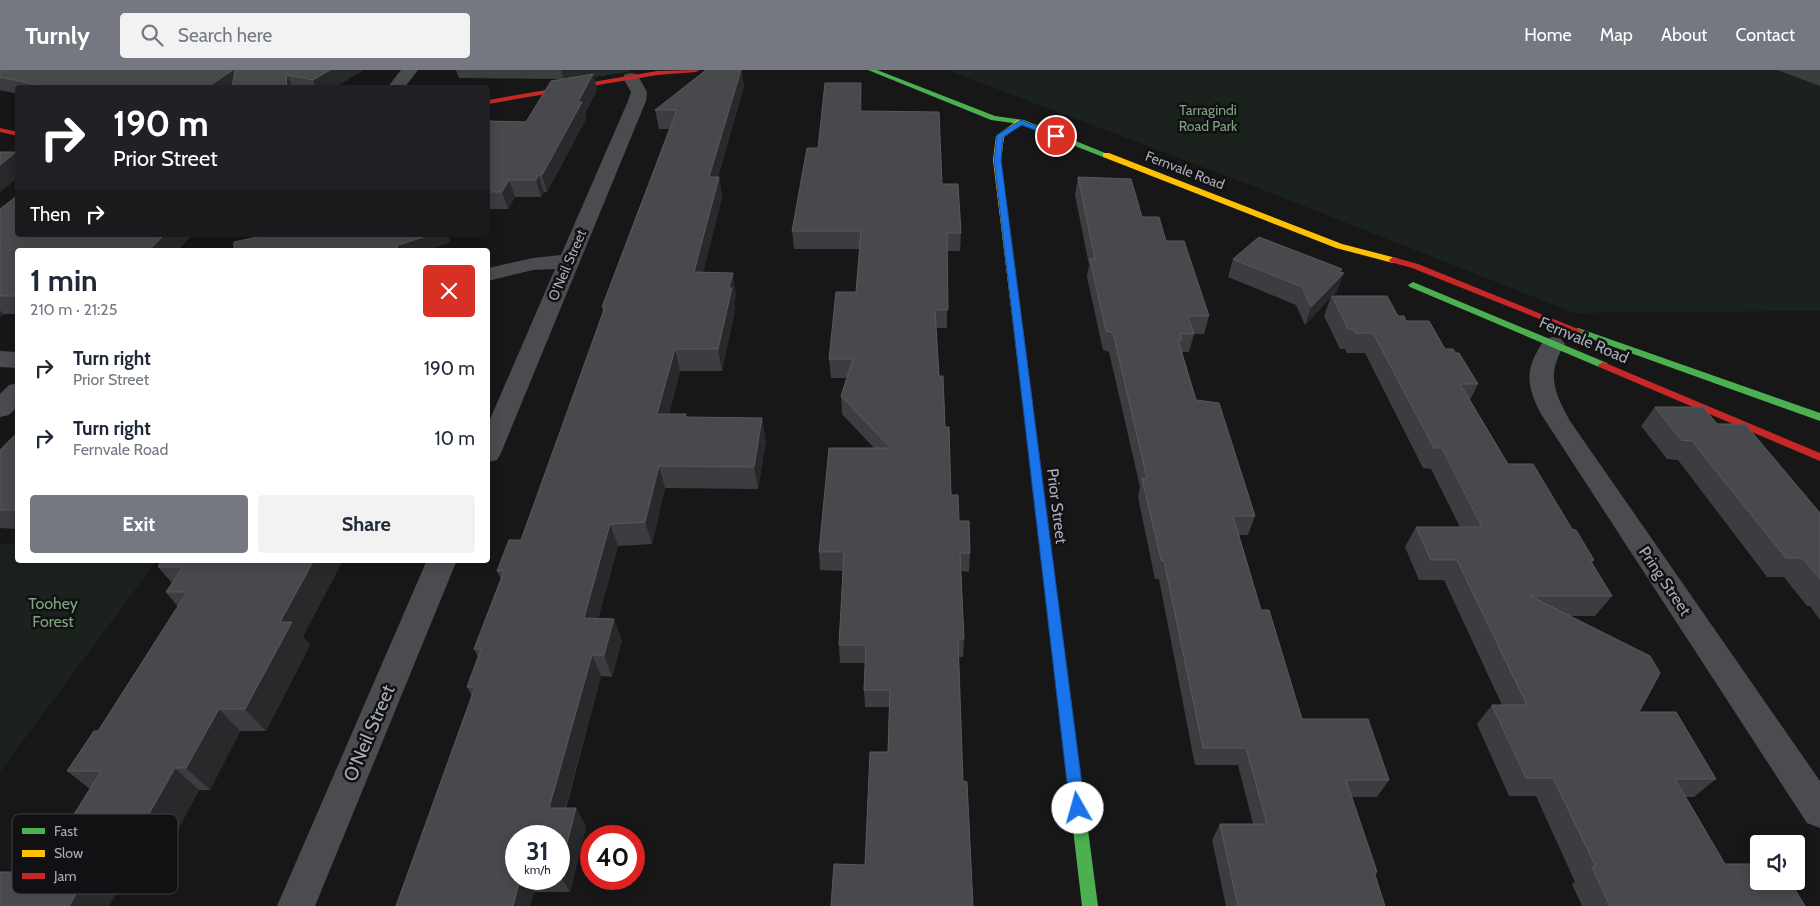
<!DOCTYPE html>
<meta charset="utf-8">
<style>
body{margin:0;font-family:Cabin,sans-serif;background:#f2f2f3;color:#1f2937;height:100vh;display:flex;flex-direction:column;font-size:19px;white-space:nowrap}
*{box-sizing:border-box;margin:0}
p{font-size:16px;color:#747a83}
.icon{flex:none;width:28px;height:28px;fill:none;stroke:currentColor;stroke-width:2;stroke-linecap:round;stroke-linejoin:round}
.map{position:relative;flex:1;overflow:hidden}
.panel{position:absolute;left:15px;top:178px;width:475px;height:315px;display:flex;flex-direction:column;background:#fff;border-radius:5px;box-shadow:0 2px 12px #0003}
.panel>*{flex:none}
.top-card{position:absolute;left:15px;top:15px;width:475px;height:152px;border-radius:5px;box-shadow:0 2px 12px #0003;background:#202124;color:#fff;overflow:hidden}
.tools{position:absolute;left:1750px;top:765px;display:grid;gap:10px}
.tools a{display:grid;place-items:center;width:55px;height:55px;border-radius:5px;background:#fff;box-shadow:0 2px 12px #0003;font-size:25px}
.speed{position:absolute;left:505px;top:755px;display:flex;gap:10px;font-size:25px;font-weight:700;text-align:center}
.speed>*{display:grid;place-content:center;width:65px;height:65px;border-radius:50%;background:#fff;box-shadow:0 2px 12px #0003;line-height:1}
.speed small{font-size:12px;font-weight:400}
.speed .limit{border:8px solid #d22;background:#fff;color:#111}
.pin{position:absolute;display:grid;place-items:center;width:42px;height:42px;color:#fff;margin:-21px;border:2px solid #fff;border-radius:50%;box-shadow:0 1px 5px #0007}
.me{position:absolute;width:55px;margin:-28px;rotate:353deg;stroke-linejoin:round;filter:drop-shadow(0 0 4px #0008)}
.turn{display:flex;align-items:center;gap:18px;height:105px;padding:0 15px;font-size:22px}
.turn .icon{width:65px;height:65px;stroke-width:2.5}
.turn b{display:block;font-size:35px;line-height:42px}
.then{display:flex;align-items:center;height:48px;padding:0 15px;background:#0003;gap:10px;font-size:19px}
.round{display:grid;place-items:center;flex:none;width:52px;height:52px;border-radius:5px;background:#f2f2f3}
.headline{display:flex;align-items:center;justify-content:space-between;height:85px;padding:0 15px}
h1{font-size:30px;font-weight:700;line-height:38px}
.cta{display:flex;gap:10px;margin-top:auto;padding:10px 15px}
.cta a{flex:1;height:58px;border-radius:5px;background:#757880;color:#fff;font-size:20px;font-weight:700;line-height:58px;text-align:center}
.cta a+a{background:#f2f2f3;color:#1f2937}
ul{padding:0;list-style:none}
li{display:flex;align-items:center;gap:15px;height:70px;padding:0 15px}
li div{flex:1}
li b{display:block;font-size:19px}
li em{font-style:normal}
header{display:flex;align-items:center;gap:30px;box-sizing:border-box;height:70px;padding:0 25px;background:#757880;color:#fff}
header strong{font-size:24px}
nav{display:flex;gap:28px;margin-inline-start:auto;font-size:18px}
.search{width:350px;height:45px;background:#f2f2f3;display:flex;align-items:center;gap:12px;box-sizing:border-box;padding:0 18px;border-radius:5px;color:#747a83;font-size:19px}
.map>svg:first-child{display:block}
</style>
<header>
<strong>Turnly</strong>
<div class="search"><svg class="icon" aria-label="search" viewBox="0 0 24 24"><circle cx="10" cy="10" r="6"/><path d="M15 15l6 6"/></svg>Search here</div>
<nav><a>Home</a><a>Map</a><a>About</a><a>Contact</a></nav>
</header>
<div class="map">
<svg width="1820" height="836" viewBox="0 0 1820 836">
<rect width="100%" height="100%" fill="#171717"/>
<g fill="#1b211c">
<polygon points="947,0 1820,0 1820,241 1574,243 1253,116"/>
<polygon points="0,474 17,474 18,490 157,490 0,702"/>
</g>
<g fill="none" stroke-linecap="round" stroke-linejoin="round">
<g fill="#4b4c50" fill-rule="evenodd">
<polygon points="401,0 418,0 404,18 387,18"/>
<polygon points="631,3 637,4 647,22 646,31 501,383 497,390 488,392 488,354 555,199 533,200 488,211 488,198 533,188 561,185 628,31 631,22 623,8 625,4"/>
<path d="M1553,267L1561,269L1565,274C1546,304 1554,322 1570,351L1820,711V758L1807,753L1541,344C1525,313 1525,298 1545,269Z"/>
<polygon points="0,281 18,282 18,298 0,297"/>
<polygon points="18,313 18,336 9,345 0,347 0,324 9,315"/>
<polygon points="427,490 457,490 315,836 277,836"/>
</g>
<g fill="#4caf50" fill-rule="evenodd">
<polygon points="868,0 877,0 995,46 1024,50 1110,85 1103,87 1019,54 991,50"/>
<polygon points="1413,212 1607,293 1608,295 1607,297 1599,297 1410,217 1408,215"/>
<polygon points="1578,258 1820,343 1820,351 1575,263 1573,261"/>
<polygon points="1054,541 1058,542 1060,546 1098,836 1082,836 1048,546 1050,542"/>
</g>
<g fill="#ffc107" fill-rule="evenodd">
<polygon points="1018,50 1025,52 1004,67 1001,90 1033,336 1028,339 1023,336 993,90 996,66"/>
<polygon points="1103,83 1109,83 1342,174 1396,188 1397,190 1393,193 1336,178 1103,87"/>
</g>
<g fill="#c62828" fill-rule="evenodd">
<polygon points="699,0 696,2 657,5 488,34 488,30 657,1"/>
<polygon points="0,58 18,62 18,66 0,62"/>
<polygon points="1393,187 1418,194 1583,261 1578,264 1575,263 1412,198 1390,192 1389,190"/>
<polygon points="1603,292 1820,383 1820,391 1599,297 1598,295"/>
<polygon points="1028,333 1033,336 1060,546 1058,550 1054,551 1050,550 1048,546 1023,336"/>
</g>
</g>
<g fill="#3c3d40" fill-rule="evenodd">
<polygon points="0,0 363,0 333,18 18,18 18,24 0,20"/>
<polygon points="456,0 630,0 630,1 594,7 597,20 585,43 586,49 547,122 544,122 541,127 515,127 508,139 488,139 488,51 526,52 564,9 459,8"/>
<polygon points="1777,0 1820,0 1820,16"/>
<path d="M744,16L718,107H719L722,128L703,202L736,224L734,233L735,240L722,301H680L669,344H686V347L766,370L758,419L665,418L652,474L618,476L598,549L622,570L612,607L601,606L566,738H576L586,757L570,822H534L530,836H396L472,626L467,617L478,587L474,579L501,509L497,501L521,470L603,242L602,237L669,59H659L655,40ZM559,766V809H516Z"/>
<polygon points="862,29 861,41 942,114 961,163 960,181 947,181 947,258 936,258 939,306 951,425 970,483 969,502 961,501 964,569 963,587 959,587 865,795 888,682 889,637 865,637 864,620 865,593 840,593 839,575 843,501 820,500 819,482 874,378 842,344 841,326 847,308 831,308 829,289 856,222 860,179 794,179 792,161 818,78"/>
<polygon points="1078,107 1142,147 1166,171 1209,246 1204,264 1194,264 1189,282 1182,282 1196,330 1255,446 1248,465 1239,465 1261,540 1302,649 1389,710 1377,727 1352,727 1377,802 1375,806 1385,836 1226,836 1212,770 1220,754 1253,754 1238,695 1195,695 1159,509 1155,509 1138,427 1140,417 1109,282 1103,280 1087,207 1089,195 1075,125"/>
<polygon points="0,139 18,165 192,165 178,180 18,180 18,244 3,244 0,247"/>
<polygon points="1233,189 1342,199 1337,221 1332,226 1398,246 1445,279 1478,314 1470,330 1508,394 1572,459 1594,490 1592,493 1612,526 1595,546 1570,546 1639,642 1716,709 1694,727 1686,727 1725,794 1805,836 1582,836 1572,814 1575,812 1536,726 1509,726 1477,654 1492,635 1502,635 1444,510 1419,510 1405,477 1416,457 1460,457 1431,399 1423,398 1365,283 1347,283 1345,279 1340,279 1324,246 1331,227 1305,255 1296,235 1228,207"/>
<polygon points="1655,337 1717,354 1820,443 1820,550 1810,536 1807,536 1784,507 1767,507 1678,390 1667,389 1641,356"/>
<polygon points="18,362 18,459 0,458 0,380"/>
<polygon points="162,490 343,490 303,566 310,575 266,661 240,661 210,720 199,720 160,793 133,792 109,836 0,836 38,802 90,719 67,701 98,661 178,537 166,522 172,513 158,497"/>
</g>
<g fill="#28292a">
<polygon points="233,0 235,0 238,18 206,18"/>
<polygon points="330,0 363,0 333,18 316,18 313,10"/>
<polygon points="561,0 630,0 630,1 594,7 597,20 585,43 586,49 547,122 542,105 564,12"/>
<polygon points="741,0 742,0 744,16 712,128 709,107"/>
<polygon points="287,5 293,18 286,18"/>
<polygon points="861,13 862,29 861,58 860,41"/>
<polygon points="16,82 18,84 18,108 0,122 0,95"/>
<polygon points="538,105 544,122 541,127 536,110"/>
<polygon points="719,107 722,128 698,224 694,202"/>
<polygon points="509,110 515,127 508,139 502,122"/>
<polygon points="164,165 192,165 178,180 149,180"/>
<polygon points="429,165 448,165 451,172 435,178 436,180 398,180 396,176"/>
<polygon points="1342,199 1338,209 1344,203 1337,221 1305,255 1311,237"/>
<polygon points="733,203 736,224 734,233 735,240 722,301 718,279"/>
<polygon points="0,240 3,244 0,247"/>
<polygon points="675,279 680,301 663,367 657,344"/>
<polygon points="762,348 766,370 758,419 754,397"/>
<polygon points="659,396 665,418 652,474 645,452"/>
<polygon points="610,454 618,476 592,570 584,548"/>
<polygon points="314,490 343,490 303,566 310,575 266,661 245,639 280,552"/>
<polygon points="614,549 622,570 612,607 604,585"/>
<polygon points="592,585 601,606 560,757 549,738"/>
<polygon points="219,639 240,661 210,720 186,698"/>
<polygon points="175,698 199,720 160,793 133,772"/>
<polygon points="576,738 586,757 570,822 559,804"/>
<polygon points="106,772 133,792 109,836 69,836"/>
<polygon points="520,809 525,809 534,822 530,836 513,836"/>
</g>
<g fill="#48494d" stroke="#57595e">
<polygon points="0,0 233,0 206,18 52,18 0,7"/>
<polygon points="235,0 330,0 313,10 287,5 286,18 232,18"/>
<polygon points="706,0 741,0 709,107 719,107 694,202 733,203 729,218 732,218 718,279 675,279 657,344 686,344 685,347 762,348 754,397 659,396 645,452 610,454 584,548 614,549 604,585 592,585 549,738 576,738 559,804 559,766 516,766 516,809 520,809 513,836 396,836 475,617 467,617 481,579 474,579 504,501 497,501 509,470 521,470 605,237 602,237 677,40 655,40"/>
<polygon points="593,4 578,32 582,32 542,105 538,105 536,110 509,110 502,122 488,122 488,51 526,52 551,11"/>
<polygon points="825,13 861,13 860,41 939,42 942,114 958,114 961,163 947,163 948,240 935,240 939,306 943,306 945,357 949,357 951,425 958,425 959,451 969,451 970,483 960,483 964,569 958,569 963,711 967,712 973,836 831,836 834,794 865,795 870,682 888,682 890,620 864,620 866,575 839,575 844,482 819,482 829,378 891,378 841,326 853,289 829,289 836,222 856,222 861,161 792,161 807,78 818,78"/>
<polygon points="0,82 16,82 0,95"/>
<polygon points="1078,107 1131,109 1142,147 1159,147 1166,171 1184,171 1209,246 1188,246 1194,264 1180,264 1182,270 1178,270 1196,330 1219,333 1255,446 1233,446 1261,540 1269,540 1302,649 1368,649 1389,710 1346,710 1377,802 1374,802 1385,836 1238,836 1220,754 1267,754 1246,678 1203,678 1164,491 1161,490 1142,408 1147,408 1113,263 1106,261 1090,189 1095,189"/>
<polygon points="18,125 18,165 164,165 149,180 18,180 18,226 0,226 0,139"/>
<polygon points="266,165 429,165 396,176 400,180 234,180 234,172"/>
<polygon points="1259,167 1342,199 1339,202 1344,203 1311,237 1302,217 1233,189"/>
<polygon points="1332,226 1387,226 1398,246 1404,246 1406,251 1429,251 1445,279 1453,279 1456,283 1459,283 1478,314 1460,314 1508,394 1533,394 1572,459 1576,460 1594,490 1590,490 1612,526 1530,526 1650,586 1660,603 1639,642 1676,642 1716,709 1675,709 1725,794 1759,794 1759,811 1790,811 1805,836 1610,836 1592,797 1596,797 1553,708 1526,708 1492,635 1527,635 1457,490 1431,490 1416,457 1482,457 1442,378 1434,378 1373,263 1355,263 1353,259 1348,259"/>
<polygon points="1655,337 1703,337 1717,354 1745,354 1820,443 1820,509 1802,488 1786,488 1692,371 1681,370"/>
<polygon points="18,362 18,440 0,440 0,380"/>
<polygon points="162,490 314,490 280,552 292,552 245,639 219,639 186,698 175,698 133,772 106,772 69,836 0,836 0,802 38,802 101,701 67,701 94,661 98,661 187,522 166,522 183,497 158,497"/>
</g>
<polygon fill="#1a73e8" stroke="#114b97" points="1021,50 1060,66 1054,67 1022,55 1003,67 1001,90 1085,738 1083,743 1078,745 1072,743 1070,738 994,90 997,65"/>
<g text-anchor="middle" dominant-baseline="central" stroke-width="5" stroke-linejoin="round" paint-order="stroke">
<g font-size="14" fill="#7fa381" stroke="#111113">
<text x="1208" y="40">Tarragindi<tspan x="1208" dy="16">Road Park</tspan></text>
</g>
<g font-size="14" fill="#a8adb8" stroke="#111113">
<text transform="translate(1185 100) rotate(21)">Fernvale Road</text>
<text transform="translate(567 195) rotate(-67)">O'Neil Street</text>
</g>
<g font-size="16" fill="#a8adb8" stroke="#111113">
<text transform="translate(1584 270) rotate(23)">Fernvale Road</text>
<text transform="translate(1057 436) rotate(83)">Prior Street</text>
<text transform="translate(1665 511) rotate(56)">Pring Street</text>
</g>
<g font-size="16" fill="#7fa381" stroke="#111113">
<text x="53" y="533">Toohey<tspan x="53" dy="18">Forest</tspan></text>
</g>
<g font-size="19" fill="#a8adb8" stroke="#111113">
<text transform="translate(369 663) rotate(-67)">O'Neil Street</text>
</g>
</g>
<rect x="12" y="744" width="166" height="80" rx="8" fill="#111113" stroke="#3e4045" stroke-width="1"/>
<rect x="22" y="758" width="23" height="6" fill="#4caf50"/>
<rect x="22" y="780" width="23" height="7" fill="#ffc107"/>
<rect x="22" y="803" width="23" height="6" fill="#c62828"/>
<g font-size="14" fill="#a8adb8">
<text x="54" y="766">Fast</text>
<text x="54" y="788">Slow</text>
<text x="54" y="811">Jam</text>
</g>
</svg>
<div class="tools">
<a><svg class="icon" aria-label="sound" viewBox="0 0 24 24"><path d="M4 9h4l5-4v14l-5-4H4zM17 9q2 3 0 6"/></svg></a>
</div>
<div class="speed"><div>31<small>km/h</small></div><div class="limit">40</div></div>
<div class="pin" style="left:1056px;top:66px;background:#d93025"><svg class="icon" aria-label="arrive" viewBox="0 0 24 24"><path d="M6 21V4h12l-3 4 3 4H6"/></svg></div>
<svg class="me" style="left:1078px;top:738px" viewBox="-20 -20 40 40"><circle r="19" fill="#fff"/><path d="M0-13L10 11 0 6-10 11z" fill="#1a73e8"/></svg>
<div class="top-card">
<div class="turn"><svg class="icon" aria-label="right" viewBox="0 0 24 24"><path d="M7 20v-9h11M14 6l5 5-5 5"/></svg><div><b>190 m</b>Prior Street</div></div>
<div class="then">Then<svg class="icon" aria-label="right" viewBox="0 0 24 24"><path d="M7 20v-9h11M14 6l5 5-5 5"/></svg></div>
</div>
<section class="panel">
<div class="headline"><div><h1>1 min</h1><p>210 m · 21:25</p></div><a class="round" style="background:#d93025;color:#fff"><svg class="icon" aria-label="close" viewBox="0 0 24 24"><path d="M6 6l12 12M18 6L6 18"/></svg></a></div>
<ul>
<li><svg class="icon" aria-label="right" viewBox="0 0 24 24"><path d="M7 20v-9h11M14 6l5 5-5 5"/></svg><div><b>Turn right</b><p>Prior Street</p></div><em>190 m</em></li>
<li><svg class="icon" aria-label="right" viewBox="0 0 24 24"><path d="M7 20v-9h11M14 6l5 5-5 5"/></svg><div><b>Turn right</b><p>Fernvale Road</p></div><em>10 m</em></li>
</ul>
<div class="cta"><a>Exit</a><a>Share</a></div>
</section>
</div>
